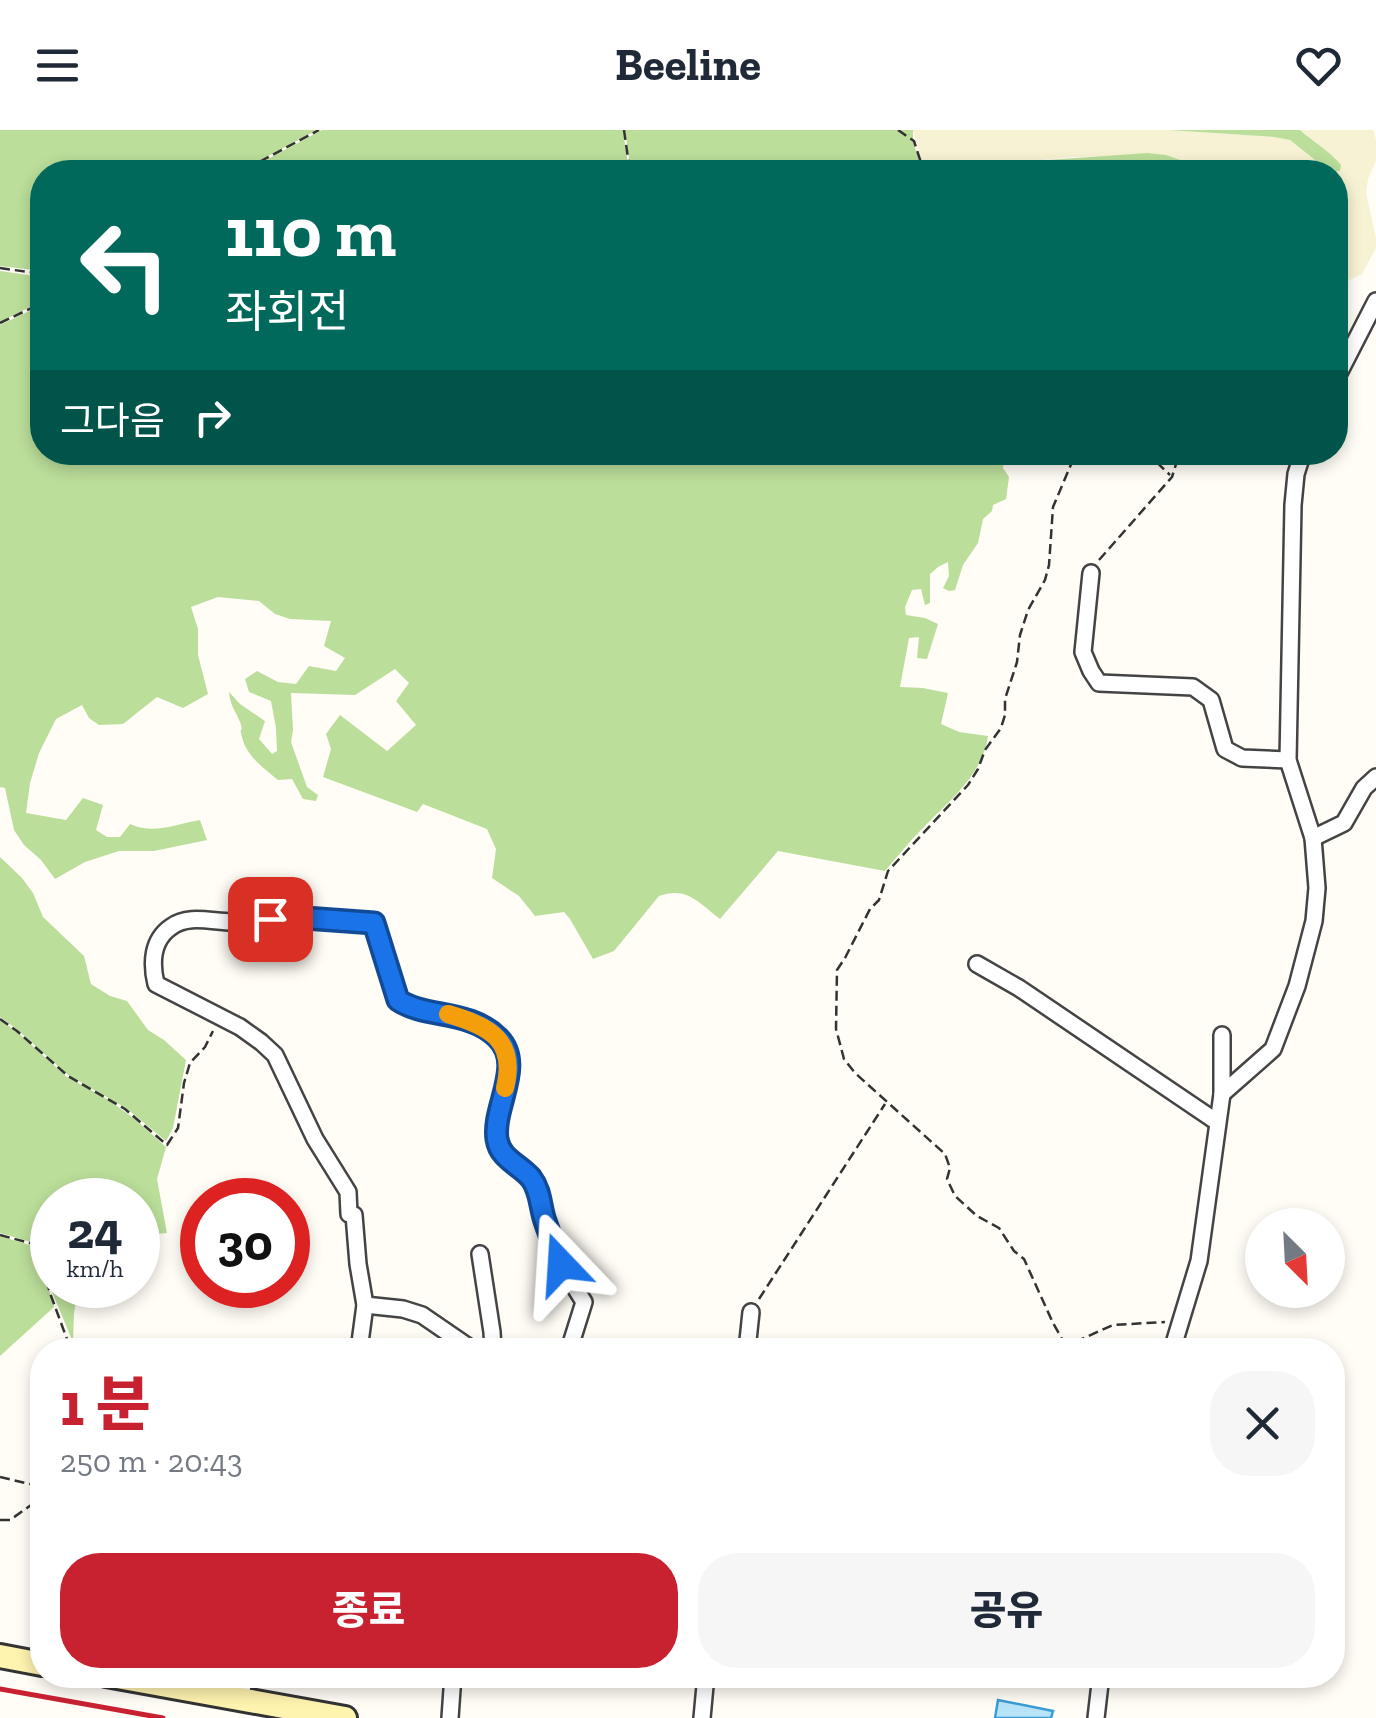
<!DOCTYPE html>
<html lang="ko">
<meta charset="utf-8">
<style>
body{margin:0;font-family:"Zilla Slab","Noto Sans KR",serif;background:#f6f6f7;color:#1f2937;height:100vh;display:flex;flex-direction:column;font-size:38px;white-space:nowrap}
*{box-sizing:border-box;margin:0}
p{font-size:32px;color:#747a83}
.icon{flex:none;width:55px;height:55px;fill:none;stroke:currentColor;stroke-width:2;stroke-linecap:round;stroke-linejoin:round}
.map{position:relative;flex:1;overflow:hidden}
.details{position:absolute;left:30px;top:1208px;width:1315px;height:350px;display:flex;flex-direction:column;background:#fff;border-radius:40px;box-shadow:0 5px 15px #0003}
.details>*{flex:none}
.top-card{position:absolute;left:30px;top:30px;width:1318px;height:305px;border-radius:40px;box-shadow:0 5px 15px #0003;background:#00695c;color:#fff;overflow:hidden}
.needle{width:65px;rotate:156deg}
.controls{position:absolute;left:1245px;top:1078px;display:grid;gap:20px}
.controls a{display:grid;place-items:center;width:100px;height:100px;border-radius:50%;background:#fff;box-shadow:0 5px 15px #0003;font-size:50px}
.speed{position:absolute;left:30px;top:1048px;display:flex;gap:20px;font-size:50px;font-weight:700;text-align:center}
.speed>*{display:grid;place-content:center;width:130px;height:130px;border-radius:50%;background:#fff;box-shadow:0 5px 15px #0003;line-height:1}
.speed small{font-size:25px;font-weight:400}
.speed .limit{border:15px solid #d22;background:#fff;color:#111}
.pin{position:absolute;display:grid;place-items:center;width:85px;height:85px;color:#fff;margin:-42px;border-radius:20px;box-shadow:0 5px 15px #0006}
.me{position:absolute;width:110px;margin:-55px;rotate:340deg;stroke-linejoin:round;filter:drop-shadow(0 0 8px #0008)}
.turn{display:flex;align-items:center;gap:35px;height:210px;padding:0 30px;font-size:45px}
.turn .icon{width:130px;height:130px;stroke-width:2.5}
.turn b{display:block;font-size:70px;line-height:85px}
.then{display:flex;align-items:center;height:95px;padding:0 30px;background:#0003;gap:20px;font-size:38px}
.round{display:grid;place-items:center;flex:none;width:105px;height:105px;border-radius:40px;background:#f6f6f7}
.head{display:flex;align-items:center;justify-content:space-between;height:170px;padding:0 30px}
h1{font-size:60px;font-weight:800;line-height:75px;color:#c82231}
.primary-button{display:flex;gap:20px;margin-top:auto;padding:20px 30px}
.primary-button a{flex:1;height:115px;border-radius:40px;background:#c82231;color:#fff;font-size:40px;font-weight:800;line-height:115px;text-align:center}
.primary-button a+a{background:#f6f6f7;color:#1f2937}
header{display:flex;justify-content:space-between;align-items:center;height:130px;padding:0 30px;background:#fff;font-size:45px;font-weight:800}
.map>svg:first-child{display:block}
</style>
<header><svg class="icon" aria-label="menu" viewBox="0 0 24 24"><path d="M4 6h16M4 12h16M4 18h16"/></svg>Beeline<svg class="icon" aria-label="heart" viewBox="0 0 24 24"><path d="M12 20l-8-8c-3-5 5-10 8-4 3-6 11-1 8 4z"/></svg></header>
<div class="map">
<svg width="1376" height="1588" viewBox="0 0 1376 1588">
<rect width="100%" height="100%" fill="#fffdf5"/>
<g fill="#f7f2d3">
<polygon points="913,0 1168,0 1274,7 1290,10 1330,42 1215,42 1166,25 1072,27 1020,32 983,42 934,42 923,37"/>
<polygon points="1300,0 1373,0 1376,9 1376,30 1368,49 1366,63 1376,108 1376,118 1362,144 1335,157 1335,42 1332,42 1340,41 1335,28 1315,14"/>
</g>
<g fill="#bbde9a">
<polygon points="0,0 317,0 261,30 247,42 42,42 42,141 0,136"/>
<polygon points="322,0 623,0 629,42 252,42 262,32"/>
<polygon points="625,0 913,0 913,11 921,37 934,42 631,42"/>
<path d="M1168,0H1300C1313,12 1330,21 1341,35L1340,41L1330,42L1290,10L1274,7Z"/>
<polygon points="1147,23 1166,25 1215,42 983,42 1020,32"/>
<polygon points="0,141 42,147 42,171 0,192"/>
<path d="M42,175V322L1001,323L1004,326L1003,338L1009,347L1006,369L993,375L992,381L983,389L978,413L963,435L955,460L949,461L943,458L949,446L948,432L938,437L930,444V473L925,475L921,459L912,460L905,477L906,485L925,488L938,494L927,529L917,528L919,507L909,508L900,557L923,558L948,563L941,594L959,602L988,606C983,645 947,673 921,700C908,713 897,727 885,741L778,721L720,789C699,773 687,756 659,766L614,821L593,829L570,789L564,782L535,786L519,766L492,748L496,719L487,699L423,674L417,682L323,647L331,619L326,604L340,585L387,621L416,595L396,571L409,553L395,539L355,565L291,563L293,600L291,612L307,657L318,665L316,671L303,669L292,649L278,650C265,639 246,626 242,607C238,593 245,606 240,592C235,580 230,575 229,562L240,574L265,591L259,609L272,624L277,621L276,598L271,571L249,562L245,549L257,541L278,552L296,554L309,536L336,541L345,528L324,516L331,491L290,489L275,484L259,471L218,467L191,477L198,499V525L208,564L183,578L157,567L123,594L99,595L89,588L82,575L56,589L39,623L30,653L26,683L66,690L83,668L103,675L96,700L107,707H120L130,694C155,705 175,694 200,690L207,710L154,721H119L85,732L55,749L41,730L24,715L14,700L5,658L0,657V195Z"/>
<polygon points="0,727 22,748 33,763 43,787 84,826 91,854 110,866 127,871 148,900 164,910 186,930 173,998 166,1011 126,978 68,945 18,900 0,887"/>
<polygon points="0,890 17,902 67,947 107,969 135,989 166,1017 157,1049 167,1103 138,1106 138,1070 52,1070 52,1155 79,1155 74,1183 73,1212 52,1162 38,1114 0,1103"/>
<polygon points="0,1106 36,1117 54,1177 0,1226"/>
</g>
<polygon fill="#b7e3f9" stroke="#3b9dd3" stroke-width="2.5" points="998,1570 1053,1581 1051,1588 995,1588"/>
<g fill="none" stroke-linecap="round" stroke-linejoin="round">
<g stroke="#444" stroke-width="20">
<g id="minor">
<polyline points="1335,251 1376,171"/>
<polyline points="1091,443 1083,522 1091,541 1099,553 1193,557 1211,570 1225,619 1242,628 1288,630"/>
<polyline points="1313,708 1344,693 1364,658 1376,647"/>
<polyline points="977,834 1019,858 1217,992"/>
<polyline points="1222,964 1273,919 1297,856 1314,791 1317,758 1313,708 1288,630 1293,375 1296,344 1303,322"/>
<polyline points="480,1124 492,1202 493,1220"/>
<polyline points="365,1175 403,1179 422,1185 473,1220"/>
<path d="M359,1220L365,1175L358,1134L354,1085L349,1084L348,1062L315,1009L275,925L261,912L240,897L156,854C151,833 152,810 171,797C188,784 212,792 232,792C256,792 279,788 303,789C326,789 350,791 373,793L398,870C423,888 473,881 499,908C527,937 488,979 497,1012C502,1031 523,1036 533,1052C540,1062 541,1076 544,1089C553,1119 567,1146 584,1172L569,1220"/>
<polyline points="747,1220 751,1182"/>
<polyline points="1172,1220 1199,1131 1222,964 1222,905"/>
<polyline points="239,1570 246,1545"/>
<polyline points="450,1588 453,1545"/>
<polyline points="702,1588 706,1545"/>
<polyline points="1096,1588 1101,1545"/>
</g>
</g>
<g stroke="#333" stroke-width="28">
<g id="secondary">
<polyline points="0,1526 42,1534"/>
<polyline points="106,1545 345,1588"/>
</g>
</g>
<g stroke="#333" stroke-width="2.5" stroke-dasharray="10 5" stroke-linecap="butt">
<polyline points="624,0 630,42"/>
<polyline points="898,0 914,11 924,42"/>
<polyline points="249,42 261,31 319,0"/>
<polyline points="0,138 42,144"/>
<polyline points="0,193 42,173"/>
<polyline points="1146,322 1170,345"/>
<polyline points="1099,430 1172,347 1178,328 1221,331 1280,322"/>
<polyline points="0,889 17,901 68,946 125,979 167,1015 178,998 184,953 190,933 205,917 213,901"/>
<polyline points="0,1105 37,1115 50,1163 71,1220"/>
<polyline points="759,1169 885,974"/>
<polyline points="1066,1216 1053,1193 1024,1129 1014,1121 999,1098 977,1086 955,1066 947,1049 950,1038 945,1024 855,943 844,929 836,899 837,840 845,828 870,779 879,770 888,741 968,655 978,639 985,620 1001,598 1005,585 1005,569 1017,532 1020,505 1028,480 1045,450 1049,435 1053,377 1075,325 1073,322"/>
<polyline points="1063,1220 1066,1216 1113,1195 1165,1192"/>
<polyline points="0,1347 34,1355"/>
<path d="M41,1368C30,1343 30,1333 42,1309"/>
<polyline points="0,1390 10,1390 41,1368"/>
</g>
<use href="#minor" stroke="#fff" stroke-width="15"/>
<use href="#secondary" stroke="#fff3b0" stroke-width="22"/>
<polyline stroke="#c82231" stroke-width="5" points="0,1559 163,1588"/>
</g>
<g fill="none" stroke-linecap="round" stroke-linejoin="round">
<g stroke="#114b97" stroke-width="25">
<path id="route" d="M270,789L305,788L374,793L398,870C424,888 470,880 497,907C526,934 492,977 497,1009C500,1029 519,1034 531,1048C541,1061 540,1077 545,1091C550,1106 556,1120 561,1134"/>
</g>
<use href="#route" stroke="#1a73e8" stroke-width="18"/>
<path stroke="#f59e0b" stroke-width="18" d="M448,884C489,896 517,910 505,958"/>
</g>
</svg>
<div class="controls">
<a><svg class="needle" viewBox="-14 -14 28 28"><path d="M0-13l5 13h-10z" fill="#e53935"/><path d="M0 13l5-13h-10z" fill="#747a83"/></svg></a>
</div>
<div class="speed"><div>24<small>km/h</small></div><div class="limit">30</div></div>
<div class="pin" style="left:270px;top:789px;background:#d93025"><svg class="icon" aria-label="arrive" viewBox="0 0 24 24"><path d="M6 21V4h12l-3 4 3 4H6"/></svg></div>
<svg class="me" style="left:561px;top:1134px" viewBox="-20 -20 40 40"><path d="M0-17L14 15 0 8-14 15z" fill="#1a73e8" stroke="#fff" stroke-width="4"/></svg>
<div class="top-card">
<div class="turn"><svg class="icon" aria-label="left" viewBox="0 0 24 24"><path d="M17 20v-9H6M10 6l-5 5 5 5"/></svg><div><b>110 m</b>좌회전</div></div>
<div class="then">그다음<svg class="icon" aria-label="right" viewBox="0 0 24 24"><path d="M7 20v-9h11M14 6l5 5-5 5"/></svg></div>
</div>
<section class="details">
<div class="head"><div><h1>1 분</h1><p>250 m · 20:43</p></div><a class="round"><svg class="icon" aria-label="close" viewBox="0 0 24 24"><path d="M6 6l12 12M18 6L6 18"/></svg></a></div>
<div class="primary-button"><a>종료</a><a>공유</a></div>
</section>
</div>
